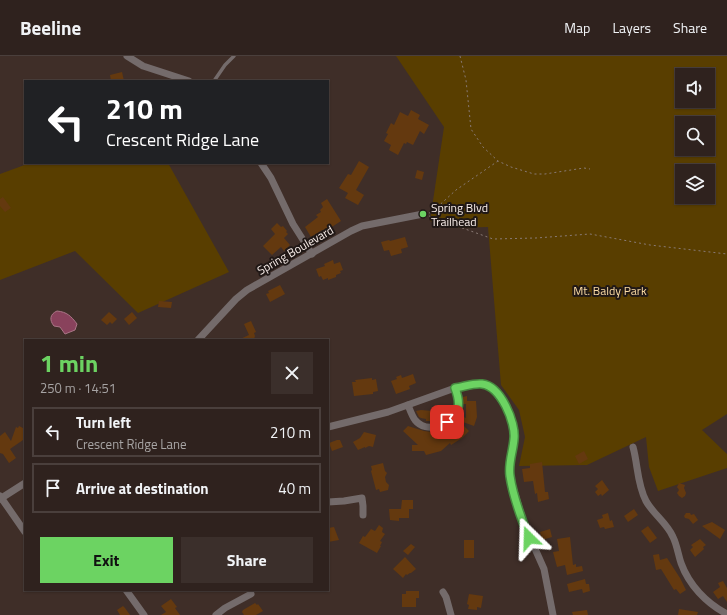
<!DOCTYPE html>
<meta charset="utf-8">
<style>
body{margin:0;font-family:"Titillium Web",sans-serif;background:#3b2f2b;color:#f1f3f6;height:100vh;display:flex;flex-direction:column;font-size:15px;white-space:nowrap}
*{box-sizing:border-box;margin:0}
p{font-size:13px;color:#a7a4a4}
.icon{flex:none;width:22px;height:22px;fill:none;stroke:currentColor;stroke-width:2;stroke-linecap:round;stroke-linejoin:round}
.map{position:relative;flex:1;overflow:hidden}
.drawer{position:absolute;left:24px;top:283px;width:305px;height:252px;display:flex;flex-direction:column;background:#2f221e;border-radius:0px;box-shadow:0 1px 3px #0004,0 0 0 1px #4a3f3c}
.drawer>*{flex:none}
.hud{position:absolute;left:24px;top:24px;width:305px;height:84px;border-radius:0px;box-shadow:0 1px 3px #0004,0 0 0 1px #4a3f3c;background:#202124;color:#fff;overflow:hidden}
.buttons{position:absolute;left:675px;top:12px;display:grid;gap:8px}
.buttons a{display:grid;place-items:center;width:40px;height:40px;border-radius:0px;background:#2f221e;box-shadow:0 1px 3px #0004,0 0 0 1px #4a3f3c;font-size:20px}
.pin{position:absolute;display:grid;place-items:center;width:34px;height:34px;color:#fff;margin:-17px;border-radius:8px;box-shadow:0 2px 6px #0006}
.me{position:absolute;width:44px;margin:-22px;rotate:338deg;stroke-linejoin:round;filter:drop-shadow(0 0 3px #0008)}
.turn{display:flex;align-items:center;gap:14px;height:84px;padding:0 16px;font-size:18px}
.turn .icon{width:52px;height:52px;stroke-width:2.5}
.turn b{display:block;font-size:28px;line-height:34px}
.round{display:grid;place-items:center;flex:none;width:42px;height:42px;border-radius:0px;background:#3b2f2b}
.summary{display:flex;align-items:center;justify-content:space-between;height:68px;padding:0 16px}
h1{font-size:24px;font-weight:700;line-height:30px;color:#6cd362}
.cta{display:flex;gap:8px;margin-top:auto;padding:8px 16px}
.cta a{flex:1;height:46px;border-radius:0px;background:#6cd362;color:#111;font-size:16px;font-weight:700;line-height:46px;text-align:center}
.cta a+a{background:#3b2f2b;color:#f1f3f6}
ul{padding:0;list-style:none}
li{display:flex;align-items:center;gap:12px;height:50px;margin:0 8px 6px;padding:0 8px;border:2px solid #4a3f3c;border-radius:0px}
li div{flex:1}
li b{display:block;font-size:15px}
li em{font-style:normal}
header{display:flex;align-items:center;gap:24px;box-sizing:border-box;height:56px;padding:0 20px;background:#2f221e;border-bottom:1px solid #4a3f3c}
header strong{font-size:19px}
nav{display:flex;gap:22px;margin-inline-start:auto;font-size:14px}
.map>svg:first-child{display:block}
</style>
<header>
<strong>Beeline</strong>
<nav><a>Map</a><a>Layers</a><a>Share</a></nav>
</header>
<div class="map">
<svg width="727" height="559" viewBox="0 0 727 559">
<rect width="100%" height="100%" fill="#3f2e28"/>
<g fill="#593e00" fill-rule="evenodd">
<path d="M396,0H727V358L702,374L727,398V412L658,435L649,411L646,381L587,409L519,410L525,381L519,354L501,329L488,171L450,172L430,165L444,71ZM682,19H708V45H682ZM682,67H708V93H682ZM682,115H708V141H682Z"/>
<polygon points="30,107 168,107 229,216 138,257 75,195 0,224 0,118"/>
</g>
<path fill="#89425c" stroke="#ab7687" d="M57,255C67,256 71,260 77,268L75,274L65,278L60,271L54,270C49,264 50,258 57,255Z"/>
<g fill="#64390f">
<polygon points="122,16 124,25 111,25 110,19"/>
<polygon points="411,54 420,59 418,63 429,69 424,78 420,75 413,89 407,86 406,88 404,87 398,99 389,94 391,89 384,85 388,78 386,77 391,67 394,69 400,56 408,60"/>
<polygon points="359,105 369,111 356,134 364,139 358,149 345,142 348,137 339,132 348,118 351,119"/>
<polygon points="417,114 424,116 422,124 415,122"/>
<polygon points="3,141 11,152 5,156 0,150 0,143"/>
<polygon points="327,143 341,165 324,176 322,174 311,181 305,171 318,161 316,159 321,156 320,154 323,151 321,147"/>
<polygon points="277,167 281,171 283,170 287,175 286,176 288,178 284,182 290,189 284,195 281,191 272,199 263,190 275,178 271,173"/>
<polygon points="405,181 408,191 401,193 402,197 391,200 389,194 384,195 381,186 389,184 390,185"/>
<polygon points="333,204 334,208 340,206 343,214 340,215 341,217 336,219 336,221 328,224 328,222 323,224 321,220 319,221 316,213 325,210 324,208"/>
<polygon points="280,229 285,238 270,246 266,238 269,237 268,235"/>
<polygon points="159,245 172,246 171,252 158,251"/>
<polygon points="109,256 117,263 112,268 110,266 107,269 101,264"/>
<polygon points="132,256 137,262 129,269 124,263"/>
<polygon points="251,265 256,276 254,277 255,280 254,283 238,284 249,279 244,268"/>
<polygon points="413,318 416,327 409,330 410,333 396,338 391,325 397,323 396,321 401,319 402,322"/>
<polygon points="372,322 372,324 376,323 378,335 373,336 373,338 354,340 352,326 356,326 355,324"/>
<polygon points="467,340 467,345 476,345 477,361 474,370 460,365 463,369 454,368 460,359 466,362 466,348 463,348 463,341"/>
<polygon points="439,350 446,353 444,359 445,362 438,365 433,355 436,355"/>
<polygon points="421,354 432,355 431,365 426,365 426,363 421,362 419,361 416,355"/>
<polygon points="463,369 469,375 462,382 451,389 450,387 441,395 426,399 424,395 412,395 412,389 418,389 403,375 408,370 424,375 432,376"/>
<polygon points="19,370 25,373 25,379 23,384 10,393 16,402 9,407 3,398 0,397 0,380 5,376 11,385 16,371 18,372"/>
<polygon points="364,376 376,379 373,391 369,390 365,392 365,391 358,394 353,386 360,382"/>
<polygon points="337,384 340,384 343,391 332,395 329,387"/>
<polygon points="584,395 588,403 579,408 575,400"/>
<polygon points="542,406 545,436 548,436 549,443 538,446 537,437 535,438 533,425 524,426 522,413 530,412 530,408"/>
<polygon points="383,407 385,415 387,417 385,421 386,426 389,429 388,434 380,436 379,433 376,434 371,415 372,414 371,410"/>
<polygon points="602,424 609,434 602,440 601,438 598,440 595,436 598,433 595,430"/>
<polygon points="679,427 685,429 684,432 686,437 685,440 682,442 679,440 677,437 679,434 677,431"/>
<polygon points="402,444 413,444 413,453 409,453 409,462 399,462 399,465 390,464 389,453 401,453"/>
<polygon points="634,453 638,459 628,466 624,460"/>
<polygon points="608,457 610,465 612,464 614,471 605,473 604,471 600,472 597,464 603,462 602,459"/>
<polygon points="686,457 690,457 691,459 694,458 698,464 693,468 689,463 685,462 684,460"/>
<polygon points="712,466 725,474 720,483 702,470"/>
<polygon points="379,469 383,472 382,476 385,478 380,485 382,486 380,490 381,490 377,497 359,487 363,480 365,481 371,473 375,475"/>
<polygon points="648,470 657,482 650,487 641,475"/>
<polygon points="334,471 339,484 328,486 328,472"/>
<polygon points="550,473 552,481 542,484 540,476"/>
<polygon points="570,481 573,509 576,508 576,511 582,510 583,515 567,519 565,509 557,511 553,496 559,495 557,483"/>
<polygon points="700,483 706,489 703,491 704,493 695,501 690,494 693,491 691,489"/>
<rect x="464" y="484" width="10" height="18"/>
<polygon points="411,488 415,491 408,499 403,495"/>
<polygon points="659,498 660,504 667,502 680,522 686,534 680,538 676,533 674,534 661,513 656,514 653,499"/>
<polygon points="405,501 416,513 411,517 410,517 407,519 406,518 403,522 393,513"/>
<polygon points="585,523 586,528 589,528 590,535 583,537 582,533 569,536 567,528"/>
<polygon points="723,525 727,532 727,546 723,540 718,543 713,536 720,531 718,527"/>
<polygon points="406,535 419,535 419,542 416,542 416,551 402,551 402,538 406,538"/>
<polygon points="469,538 483,540 481,552 477,551 477,554 468,553 469,549 467,548"/>
<polygon points="171,543 177,551 175,552 180,559 161,559 166,556 161,550"/>
<polygon points="255,547 257,549 258,548 263,555 256,559 244,559 242,556 243,554"/>
<polygon points="123,550 125,552 130,559 120,559 117,554"/>
<polygon points="679,553 698,556 697,559 678,559"/>
<polygon points="587,554 588,559 573,559 572,556"/>
</g>
<g fill="none" stroke-linecap="round" stroke-linejoin="round">
<g stroke="#897a75" stroke-width="1" stroke-dasharray="2 3" stroke-linecap="butt">
<polyline points="460,0 466,24 471,73 483,91 498,105 511,111 534,118 545,118 584,112 590,113"/>
<polyline points="429,157 432,156 456,134 498,105"/>
<polyline points="429,160 493,183 536,182 590,178 650,189 727,198"/>
</g>
<polyline stroke="#746b6b" stroke-width="3.5" points="214,25 225,9 234,0"/>
<g stroke="#746b6b" stroke-width="7">
<polyline points="127,0 143,10 189,25"/>
<polyline points="261,107 271,122 293,168 312,198"/>
<polyline points="198,284 236,243 247,234 351,175 362,170 423,158"/>
<path d="M408,349C410,354 412,360 415,364C426,378 452,370 457,354C460,347 458,339 455,332"/>
<polyline points="328,371 388,356 455,332 478,328 487,329 492,332 504,348 510,360 514,372 515,382 510,407 510,421 524,468 544,513 553,559"/>
<path d="M633,391C638,409 637,428 646,445C653,458 667,467 673,481C677,489 678,498 681,507C689,529 706,547 727,558"/>
<polyline points="0,440 25,476"/>
<polyline points="0,443 25,427"/>
<polyline points="328,446 344,445 362,442 363,450 363,459"/>
<polyline points="126,534 144,559"/>
<polyline points="443,536 446,541 451,559"/>
<polyline points="216,559 225,552 251,538"/>
</g>
</g>
<g fill="none" stroke-linecap="round" stroke-linejoin="round">
<g stroke="#468940" stroke-width="10">
<path id="route" d="M447,366C460,355 461,348 455,332C463,331 474,327 482,328C501,330 516,367 514,383C513,396 508,407 510,420C513,441 521,462 529,482"/>
</g>
<use href="#route" stroke="#6cd362" stroke-width="7"/>
</g>
<circle fill="#6cd362" stroke="#201816" stroke-width="1.5" cx="423" cy="158" r="4"/>
<g text-anchor="middle" dominant-baseline="central" stroke-width="4" stroke-linejoin="round" paint-order="stroke">
<g font-size="12" fill="#f9eeea" stroke="#201816" text-anchor="start">
<text x="431" y="151">Spring Blvd<tspan x="431" dy="14">Trailhead</tspan></text>
</g>
<g font-size="12" fill="#f9eeea" stroke="#201816">
<text transform="translate(295 194) rotate(-30)">Spring Boulevard</text>
</g>
<g font-size="12" fill="#fbdba4" stroke="#201816">
<text x="610" y="234">Mt. Baldy Park</text>
</g>
</g>
</svg>
<div class="buttons">
<a><svg class="icon" aria-label="sound" viewBox="0 0 24 24"><path d="M4 9h4l5-4v14l-5-4H4zM17 9q2 3 0 6"/></svg></a>
<a><svg class="icon" aria-label="search" viewBox="0 0 24 24"><circle cx="10" cy="10" r="6"/><path d="M15 15l6 6"/></svg></a>
<a><svg class="icon" aria-label="layers" viewBox="0 0 24 24"><path d="M12 4l9 5-9 5-9-5zM3 14l9 5 9-5"/></svg></a>
</div>
<div class="pin" style="left:447px;top:366px;background:#d93025"><svg class="icon" aria-label="arrive" viewBox="0 0 24 24"><path d="M6 21V4h12l-3 4 3 4H6"/></svg></div>
<svg class="me" style="left:529px;top:482px" viewBox="-20 -20 40 40"><path d="M0-17L14 15 0 8-14 15z" fill="#6cd362" stroke="#fff" stroke-width="4"/></svg>
<div class="hud">
<div class="turn"><svg class="icon" aria-label="left" viewBox="0 0 24 24"><path d="M17 20v-9H6M10 6l-5 5 5 5"/></svg><div><b>210 m</b>Crescent Ridge Lane</div></div>
</div>
<section class="drawer">
<div class="summary"><div><h1>1 min</h1><p>250 m · 14:51</p></div><a class="round"><svg class="icon" aria-label="close" viewBox="0 0 24 24"><path d="M6 6l12 12M18 6L6 18"/></svg></a></div>
<ul>
<li><svg class="icon" aria-label="left" viewBox="0 0 24 24"><path d="M17 20v-9H6M10 6l-5 5 5 5"/></svg><div><b>Turn left</b><p>Crescent Ridge Lane</p></div><em>210 m</em></li>
<li><svg class="icon" aria-label="arrive" viewBox="0 0 24 24"><path d="M6 21V4h12l-3 4 3 4H6"/></svg><div><b>Arrive at destination</b></div><em>40 m</em></li>
</ul>
<div class="cta"><a>Exit</a><a>Share</a></div>
</section>
</div>
